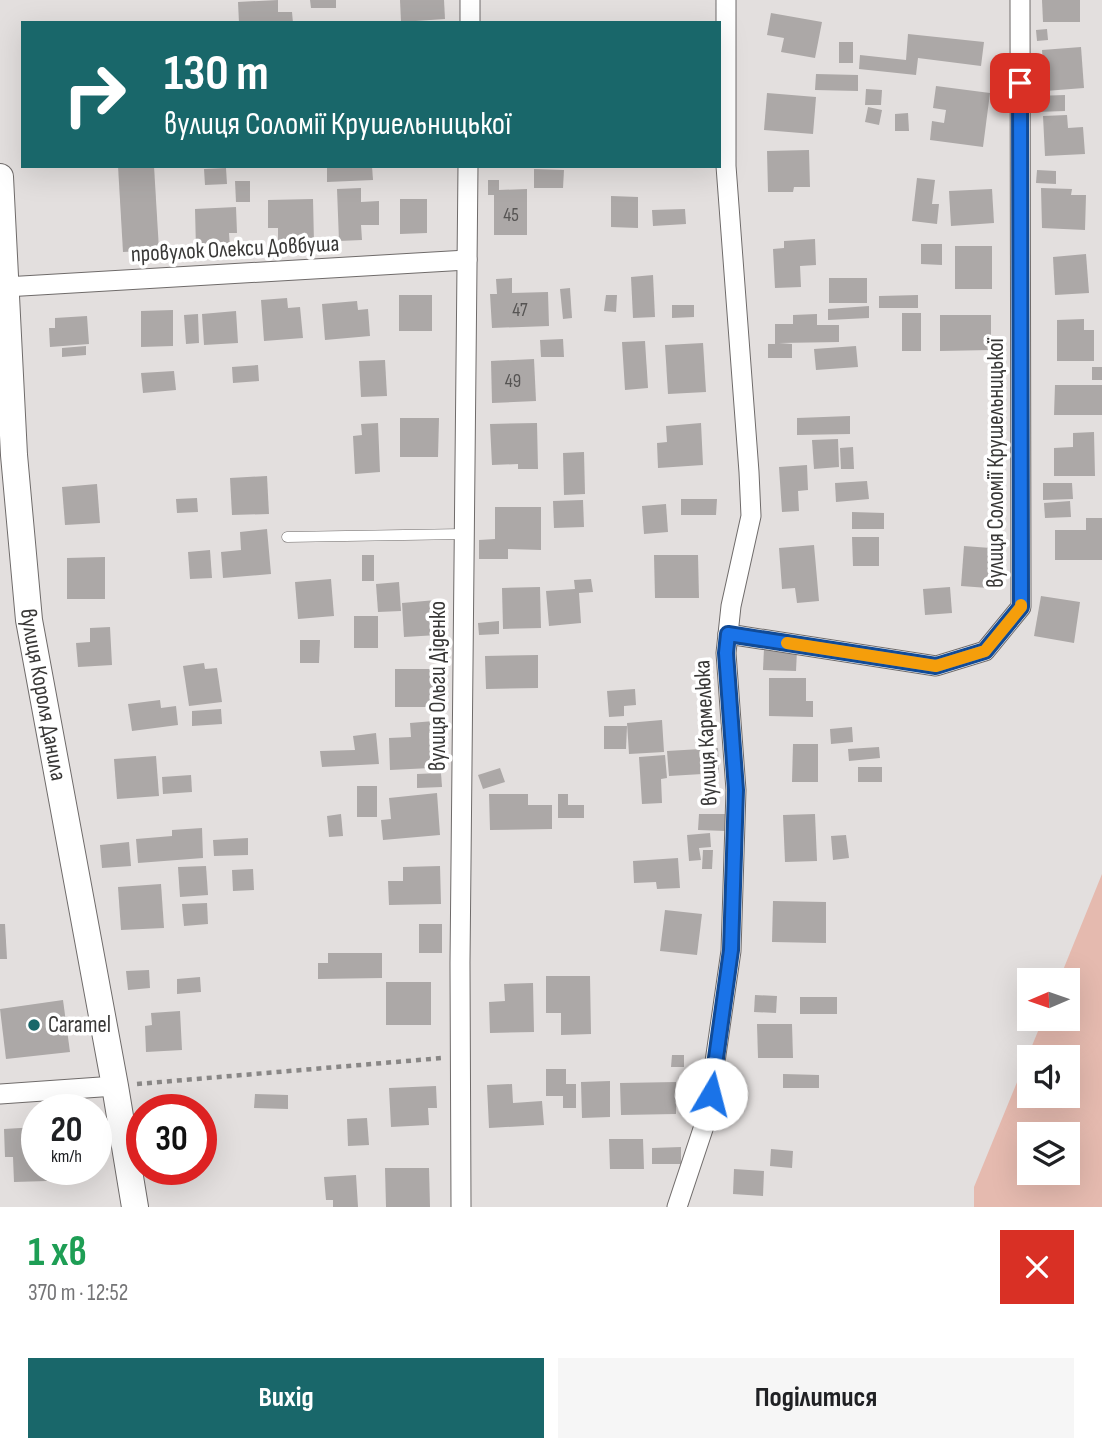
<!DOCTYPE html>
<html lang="uk">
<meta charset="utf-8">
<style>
body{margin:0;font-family:"Sofia Sans Condensed",sans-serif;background:#f6f6f6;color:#202124;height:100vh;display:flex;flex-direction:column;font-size:26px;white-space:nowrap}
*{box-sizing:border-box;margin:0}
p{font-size:23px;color:#757577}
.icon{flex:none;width:38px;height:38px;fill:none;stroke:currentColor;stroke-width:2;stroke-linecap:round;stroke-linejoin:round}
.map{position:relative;height:1207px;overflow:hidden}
.drawer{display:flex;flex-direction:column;background:#fff;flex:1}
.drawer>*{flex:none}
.guide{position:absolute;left:21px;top:21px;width:700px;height:147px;border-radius:0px;box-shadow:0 7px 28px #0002;background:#19676a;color:#fff;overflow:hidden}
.needle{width:46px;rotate:268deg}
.tools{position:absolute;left:1017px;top:968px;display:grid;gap:14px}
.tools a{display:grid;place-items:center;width:63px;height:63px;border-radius:0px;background:#fff;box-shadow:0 7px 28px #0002;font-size:35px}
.speed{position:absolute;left:21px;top:1094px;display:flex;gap:14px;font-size:35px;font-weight:700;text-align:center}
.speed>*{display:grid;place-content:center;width:91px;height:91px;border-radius:50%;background:#fff;box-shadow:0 7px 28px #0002;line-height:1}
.speed small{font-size:18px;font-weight:400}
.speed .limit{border:10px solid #d22;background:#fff;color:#111}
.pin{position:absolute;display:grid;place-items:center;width:60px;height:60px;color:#fff;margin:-30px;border-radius:14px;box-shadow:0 4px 10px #0006}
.me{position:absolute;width:77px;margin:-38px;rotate:8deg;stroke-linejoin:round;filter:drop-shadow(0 0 5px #0008)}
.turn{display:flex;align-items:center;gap:24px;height:147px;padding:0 28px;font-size:32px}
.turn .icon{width:91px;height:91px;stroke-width:2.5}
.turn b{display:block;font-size:49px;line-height:60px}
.round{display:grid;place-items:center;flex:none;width:74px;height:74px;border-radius:0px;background:#f6f6f6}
.summary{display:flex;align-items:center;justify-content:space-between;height:119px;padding:0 28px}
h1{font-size:42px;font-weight:700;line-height:52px;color:#1e9e55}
.button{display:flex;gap:14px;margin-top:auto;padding:14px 28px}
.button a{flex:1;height:80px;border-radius:0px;background:#19676a;color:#fff;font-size:28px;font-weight:700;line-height:80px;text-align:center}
.button a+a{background:#f6f6f6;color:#202124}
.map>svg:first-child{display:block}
</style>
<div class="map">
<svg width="1102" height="1207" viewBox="0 0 1102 1207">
<rect width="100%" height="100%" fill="#e3dfde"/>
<path fill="#e5baaf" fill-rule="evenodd" d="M1102,874V1207H974V1187L1043,1019L1068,1018V980H1059ZM1029,1057H1068V1096H1029ZM1029,1134H1068V1172H1029Z"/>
<g fill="#aca8a7">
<polygon points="278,0 278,12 292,12 293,23 239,23 238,2"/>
<polygon points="310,0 336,0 336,8 311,8"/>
<polygon points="400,0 444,0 445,19 401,22"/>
<polygon points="1042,0 1080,0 1080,22 1043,22"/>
<polygon points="771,13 822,22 815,58 781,52 784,38 767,35"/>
<polygon points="1047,29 1048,40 1037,41 1036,30"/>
<polygon points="908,34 984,42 981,66 918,58 916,75 859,69 860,55 906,60"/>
<rect x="839" y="42" width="14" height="21"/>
<polygon points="1081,47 1084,88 1045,91 1042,50"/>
<polygon points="816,74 858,75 858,91 815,90"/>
<polygon points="936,86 990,93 983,147 930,140 932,121 944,123 946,110 933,108"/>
<polygon points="866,89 882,90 881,105 865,105"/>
<polygon points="767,93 816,97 813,134 764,130"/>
<polygon points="1065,95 1065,111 1036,112 1035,96"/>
<polygon points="868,107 882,110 879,125 865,122"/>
<polygon points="908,113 909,131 895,131 895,114"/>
<polygon points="1067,115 1068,128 1083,127 1085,154 1045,156 1043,116"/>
<polygon points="809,150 810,187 794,187 793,192 768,192 767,151"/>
<polygon points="118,166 154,166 159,250 123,252"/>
<polygon points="327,166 372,166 373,180 327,182"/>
<polygon points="226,168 227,184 205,185 204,169"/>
<polygon points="534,169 564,170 563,188 534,188"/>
<polygon points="1037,170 1056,171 1056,184 1036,183"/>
<polygon points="917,178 935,180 932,204 939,204 937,224 912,221"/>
<polygon points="488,180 499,180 499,190 527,189 527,235 494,235 494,195 488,195"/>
<polygon points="235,181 250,181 250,202 236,202"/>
<polygon points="361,188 361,202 379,201 379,225 361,225 362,240 339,241 337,189"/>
<polygon points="1041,188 1072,189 1071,195 1086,195 1085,230 1042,228"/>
<polygon points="992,189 994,223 951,226 949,191"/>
<polygon points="611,196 638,197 638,228 611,227"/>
<polygon points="313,199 314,243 278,244 278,228 268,228 268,200"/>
<polygon points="400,199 427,199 427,233 400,234"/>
<polygon points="236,207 237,233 229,233 230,248 196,249 195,209"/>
<polygon points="685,209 686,224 653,226 652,210"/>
<polygon points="815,239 816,265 800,266 801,287 775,288 773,249 784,248 784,241"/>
<polygon points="921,244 942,244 942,265 921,264"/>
<rect x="955" y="246" width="37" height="43"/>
<polygon points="1086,254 1089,293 1055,295 1053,257"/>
<polygon points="653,275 655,317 633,318 631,277"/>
<polygon points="512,278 512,293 548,292 549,326 492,328 490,294 497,294 496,279"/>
<rect x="829" y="278" width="38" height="25"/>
<polygon points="570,288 572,318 563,319 560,289"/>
<rect x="399" y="295" width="33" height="36"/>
<polygon points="606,295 617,295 616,312 604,311"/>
<polygon points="918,295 918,308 879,308 879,296"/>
<polygon points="287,298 288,308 300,307 303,338 264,341 261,300"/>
<polygon points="357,301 358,310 368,309 370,336 325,340 322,304"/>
<polygon points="672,305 694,305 694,317 672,318"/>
<polygon points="869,306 869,318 828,320 828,309"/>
<polygon points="173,310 173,346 141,347 141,311"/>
<polygon points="236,311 238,343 204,345 202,314"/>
<rect x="902" y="313" width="19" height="38"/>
<polygon points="198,314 199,343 186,344 184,315"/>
<polygon points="817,314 817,325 839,325 839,342 779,343 792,344 792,358 768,358 768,344 775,344 775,324 793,324 793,315"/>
<polygon points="940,315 991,315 991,350 940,351"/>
<polygon points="87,316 89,344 50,347 49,328 55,328 55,318"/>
<polygon points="1084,319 1084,330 1094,330 1094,361 1057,361 1057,320"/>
<polygon points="563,339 564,357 541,357 540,340"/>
<polygon points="645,341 648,388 625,390 622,342"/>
<polygon points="703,343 706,392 668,394 665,345"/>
<polygon points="86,346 86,355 62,357 62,348"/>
<polygon points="856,346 858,367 816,370 814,349"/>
<polygon points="534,359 536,401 492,403 491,361"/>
<polygon points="385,360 387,396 361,397 359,361"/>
<polygon points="258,365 259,381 233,383 232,367"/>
<rect x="1092" y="367" width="10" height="13"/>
<polygon points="174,371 176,390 143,393 141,373"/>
<polygon points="1055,385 1102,385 1102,415 1054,415"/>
<polygon points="850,416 850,434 797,435 797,418"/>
<polygon points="400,418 439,418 438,457 400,457"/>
<polygon points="378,423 380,472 355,474 353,436 362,435 361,424"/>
<polygon points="537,423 538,469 518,469 518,464 492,465 490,424"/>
<polygon points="701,423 703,465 658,468 657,443 667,442 666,426"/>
<polygon points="1094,432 1095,476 1054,476 1054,448 1073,447 1073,433"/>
<polygon points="838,439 839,467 814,469 812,440"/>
<polygon points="853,447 854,469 841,469 840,448"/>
<polygon points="584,452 585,494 564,495 563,453"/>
<polygon points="807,465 808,490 798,491 799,511 782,512 779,467"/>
<polygon points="267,476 269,514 232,515 230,478"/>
<polygon points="867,481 869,499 836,502 835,483"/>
<polygon points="1043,483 1072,483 1073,499 1043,500"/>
<polygon points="97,484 100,523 65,525 62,487"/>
<polygon points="197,498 198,512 177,513 176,499"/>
<polygon points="681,499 717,499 716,515 681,515"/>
<polygon points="583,500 584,527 554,528 553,501"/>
<polygon points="1070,501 1071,517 1045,518 1044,503"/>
<polygon points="666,504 668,532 644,534 642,506"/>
<polygon points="495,507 541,507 541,550 508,549 508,559 479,559 479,540 495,539"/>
<polygon points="852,512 884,513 884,529 852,529"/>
<polygon points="1086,518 1102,518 1102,560 1055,560 1055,530 1086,530"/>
<polygon points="267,529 271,574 223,578 221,552 241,550 240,532"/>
<polygon points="852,537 879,537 879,566 853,566"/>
<polygon points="814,545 819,601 797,603 795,588 782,589 779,548"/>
<polygon points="964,546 1004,549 1002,589 961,586"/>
<polygon points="210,550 212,578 190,579 188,552"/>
<rect x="362" y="555" width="12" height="26"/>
<polygon points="654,555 698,555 699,598 655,598"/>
<polygon points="105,557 105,599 67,599 67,558"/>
<polygon points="331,579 334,616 298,619 295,582"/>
<polygon points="591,579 593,592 579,593 581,623 549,626 546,591 575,589 574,580"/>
<polygon points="399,582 401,611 378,612 376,584"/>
<polygon points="540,587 541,628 503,629 502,588"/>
<polygon points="950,587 952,613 925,615 923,589"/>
<polygon points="1041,596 1080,602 1074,643 1034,636"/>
<polygon points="436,600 438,635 404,637 402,603"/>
<rect x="354" y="616" width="24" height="32"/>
<polygon points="499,621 499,634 479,635 478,623"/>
<polygon points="110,627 112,665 78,667 76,643 90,642 90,628"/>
<polygon points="300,640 320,640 319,663 300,663"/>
<polygon points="764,648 797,650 796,671 763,670"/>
<polygon points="538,655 538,688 486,689 485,656"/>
<polygon points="204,663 205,669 217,668 222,702 189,706 183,666"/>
<polygon points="395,669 435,669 434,707 395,707"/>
<polygon points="769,678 806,678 806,701 813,701 813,717 769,716"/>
<polygon points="635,689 636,705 624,706 624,716 609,717 607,691"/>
<polygon points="160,700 161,708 176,706 178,725 132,731 128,704"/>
<polygon points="221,709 222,724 192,726 192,711"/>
<polygon points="662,720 664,752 629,754 627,723"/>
<polygon points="434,721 434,733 429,733 431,768 390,770 389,738 411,737 410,723"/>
<polygon points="604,726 627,726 626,749 604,749"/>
<polygon points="852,727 853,742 831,744 830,729"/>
<polygon points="376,733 379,764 322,767 320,751 355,750 353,736"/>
<polygon points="793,744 818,744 818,782 792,782"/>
<polygon points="879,747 880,758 849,761 848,749"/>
<polygon points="718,748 719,773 669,776 667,751"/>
<polygon points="665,755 667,778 661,779 662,803 642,804 639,757"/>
<polygon points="156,756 159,796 117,799 114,759"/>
<rect x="858" y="767" width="24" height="15"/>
<polygon points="500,768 505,782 483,789 478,775"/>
<polygon points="441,773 442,787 417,788 417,774"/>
<polygon points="191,775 192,792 163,794 162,777"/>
<rect x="357" y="786" width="20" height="31"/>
<polygon points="437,793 440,835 383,840 381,820 391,819 389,798"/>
<polygon points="489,794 528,794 528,805 552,805 552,829 490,830"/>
<polygon points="558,794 568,794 568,805 584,805 584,818 558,818"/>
<polygon points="341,814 343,836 329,837 327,816"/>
<polygon points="699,814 726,814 726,831 698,830"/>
<polygon points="815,814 817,861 785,862 783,815"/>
<polygon points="202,828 203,858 138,863 136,839 172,836 172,830"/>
<polygon points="710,833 711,847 699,848 701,860 689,861 687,835"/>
<polygon points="846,835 849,858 833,860 831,836"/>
<polygon points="248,838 248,855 214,856 213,840"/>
<polygon points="129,842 131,866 102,868 100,845"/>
<polygon points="703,850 713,850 712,869 702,869"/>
<polygon points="678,858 680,888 657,889 656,882 634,883 633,861"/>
<polygon points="206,866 208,895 180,897 178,867"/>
<polygon points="440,866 441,904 389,905 388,881 403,881 403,867"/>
<polygon points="253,869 254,890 233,891 232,870"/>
<polygon points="161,884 164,928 121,930 118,887"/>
<polygon points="773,901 826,902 826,943 772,942"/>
<polygon points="207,903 208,924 184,926 182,904"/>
<polygon points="665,910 702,914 697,955 660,951"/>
<polygon points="0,924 5,924 7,959 0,959"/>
<rect x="419" y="924" width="23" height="29"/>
<polygon points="328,953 382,953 382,978 318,979 318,963 328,963"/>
<polygon points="149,970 150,988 128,990 126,971"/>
<polygon points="546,976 590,976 591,1034 561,1035 561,1013 546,1013"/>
<polygon points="200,977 201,992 177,994 177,979"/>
<rect x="386" y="982" width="45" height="43"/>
<polygon points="533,983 534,1032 490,1033 489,1002 505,1001 504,984"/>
<polygon points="755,995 777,996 776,1013 754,1012"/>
<rect x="800" y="997" width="37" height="17"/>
<polygon points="63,1000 70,1052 6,1059 0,1009"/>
<polygon points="180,1011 182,1050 146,1052 145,1026 152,1025 151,1013"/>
<polygon points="757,1024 792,1024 793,1058 758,1058"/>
<polygon points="672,1055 684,1055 684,1067 671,1067"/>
<polygon points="546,1069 566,1069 566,1084 576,1084 576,1108 563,1108 563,1096 546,1096"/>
<polygon points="783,1074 819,1075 819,1088 783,1088"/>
<polygon points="610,1081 610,1117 582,1118 581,1082"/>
<polygon points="676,1082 676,1114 621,1115 620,1083"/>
<polygon points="512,1084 513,1103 542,1101 544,1125 489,1128 487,1085"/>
<polygon points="436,1086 437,1108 428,1108 429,1125 391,1127 389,1088"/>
<polygon points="255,1094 288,1095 288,1109 254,1108"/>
<polygon points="367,1118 369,1145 348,1146 347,1119"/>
<polygon points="37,1127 37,1169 46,1169 47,1181 14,1182 13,1157 5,1157 4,1129"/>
<polygon points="609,1139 643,1139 644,1169 610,1169"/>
<polygon points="681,1147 681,1164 652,1164 652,1148"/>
<polygon points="771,1149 793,1151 792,1168 770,1166"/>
<polygon points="385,1168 429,1168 430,1207 386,1207"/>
<polygon points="734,1169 764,1171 763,1196 733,1194"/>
<polygon points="356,1175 358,1207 333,1207 333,1200 326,1200 324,1177"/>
</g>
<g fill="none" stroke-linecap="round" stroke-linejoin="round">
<g stroke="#6f6b6a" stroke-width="11">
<polyline id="lane" points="287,537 463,534"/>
</g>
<g stroke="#6f6b6a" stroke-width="21">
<g id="street">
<polyline points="470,0 470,23"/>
<polyline points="5,287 467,260"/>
<polyline points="728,634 936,666 985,651 1021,607 1020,0"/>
<polyline points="0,1094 115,1086"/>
<polyline points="461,1207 460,963 468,166"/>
<polyline points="677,1207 707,1117 731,951 736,790 726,653 731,606 751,516 749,472 726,166 726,0"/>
</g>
</g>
<g stroke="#6f6b6a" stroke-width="28">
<g id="secondary">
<path id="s1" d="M0,177L14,455L29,620L115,1086L135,1207"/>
</g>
</g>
<polyline stroke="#898786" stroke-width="4.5" stroke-dasharray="5 5" stroke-linecap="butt" points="137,1084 442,1058"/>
<use href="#lane" stroke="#fff" stroke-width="10"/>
<use href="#street" stroke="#fff" stroke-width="19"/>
<use href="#secondary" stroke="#fff" stroke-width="26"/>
</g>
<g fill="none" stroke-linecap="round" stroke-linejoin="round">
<g stroke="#114b97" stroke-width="18">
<polyline id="route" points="711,1094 731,950 736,790 726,653 728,634 936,666 985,651 1021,607 1020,83"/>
</g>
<use href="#route" stroke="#1a73e8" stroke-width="12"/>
<polyline stroke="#f59e0b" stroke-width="12" points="787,643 936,666 985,651 1021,607 1021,605"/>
</g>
<circle fill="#19676a" stroke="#fff" stroke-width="2.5" cx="34" cy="1025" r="7"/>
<g text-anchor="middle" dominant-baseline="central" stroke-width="7" stroke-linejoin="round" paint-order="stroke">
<g font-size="19" fill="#565453">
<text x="511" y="215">45</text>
<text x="520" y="310">47</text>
<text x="513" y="381">49</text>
</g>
<g font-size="23" fill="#393837" stroke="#fff">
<text transform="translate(235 249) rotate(-3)">провулок Олекси Довбуша</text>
<text transform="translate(996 463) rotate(-90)">вулиця Соломії Крушельницької</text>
<text transform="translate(438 686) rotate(-90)">вулиця Ольги Діденко</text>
<text stroke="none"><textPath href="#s1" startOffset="520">вулиця Короля Данила</textPath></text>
<text transform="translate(706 733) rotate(-93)">вулиця Кармелюка</text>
</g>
<g font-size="23" fill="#393837" stroke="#fff" text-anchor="start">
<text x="48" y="1025">Caramel</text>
</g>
</g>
</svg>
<div class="tools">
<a><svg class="needle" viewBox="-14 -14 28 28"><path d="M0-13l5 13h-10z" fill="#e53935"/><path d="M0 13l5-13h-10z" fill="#757577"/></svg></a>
<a><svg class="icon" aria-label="sound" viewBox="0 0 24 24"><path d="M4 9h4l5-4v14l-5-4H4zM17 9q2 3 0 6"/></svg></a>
<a><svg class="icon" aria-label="layers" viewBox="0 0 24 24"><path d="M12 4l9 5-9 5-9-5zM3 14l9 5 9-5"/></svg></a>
</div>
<div class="speed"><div>20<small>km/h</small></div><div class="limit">30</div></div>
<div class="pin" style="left:1020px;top:83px;background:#d93025"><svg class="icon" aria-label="arrive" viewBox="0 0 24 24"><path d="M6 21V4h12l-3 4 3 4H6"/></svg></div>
<svg class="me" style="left:711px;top:1094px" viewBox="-20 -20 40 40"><circle r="19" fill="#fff"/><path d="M0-13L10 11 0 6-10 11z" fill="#1a73e8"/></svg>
<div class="guide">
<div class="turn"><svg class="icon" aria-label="right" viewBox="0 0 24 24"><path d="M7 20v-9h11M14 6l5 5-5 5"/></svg><div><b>130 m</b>вулиця Соломії Крушельницької</div></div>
</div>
</div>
<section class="drawer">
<div class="summary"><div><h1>1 хв</h1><p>370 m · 12:52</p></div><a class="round" style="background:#d93025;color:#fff"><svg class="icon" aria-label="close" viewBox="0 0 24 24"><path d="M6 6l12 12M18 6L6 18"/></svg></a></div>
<div class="button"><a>Вихід</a><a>Поділитися</a></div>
</section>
